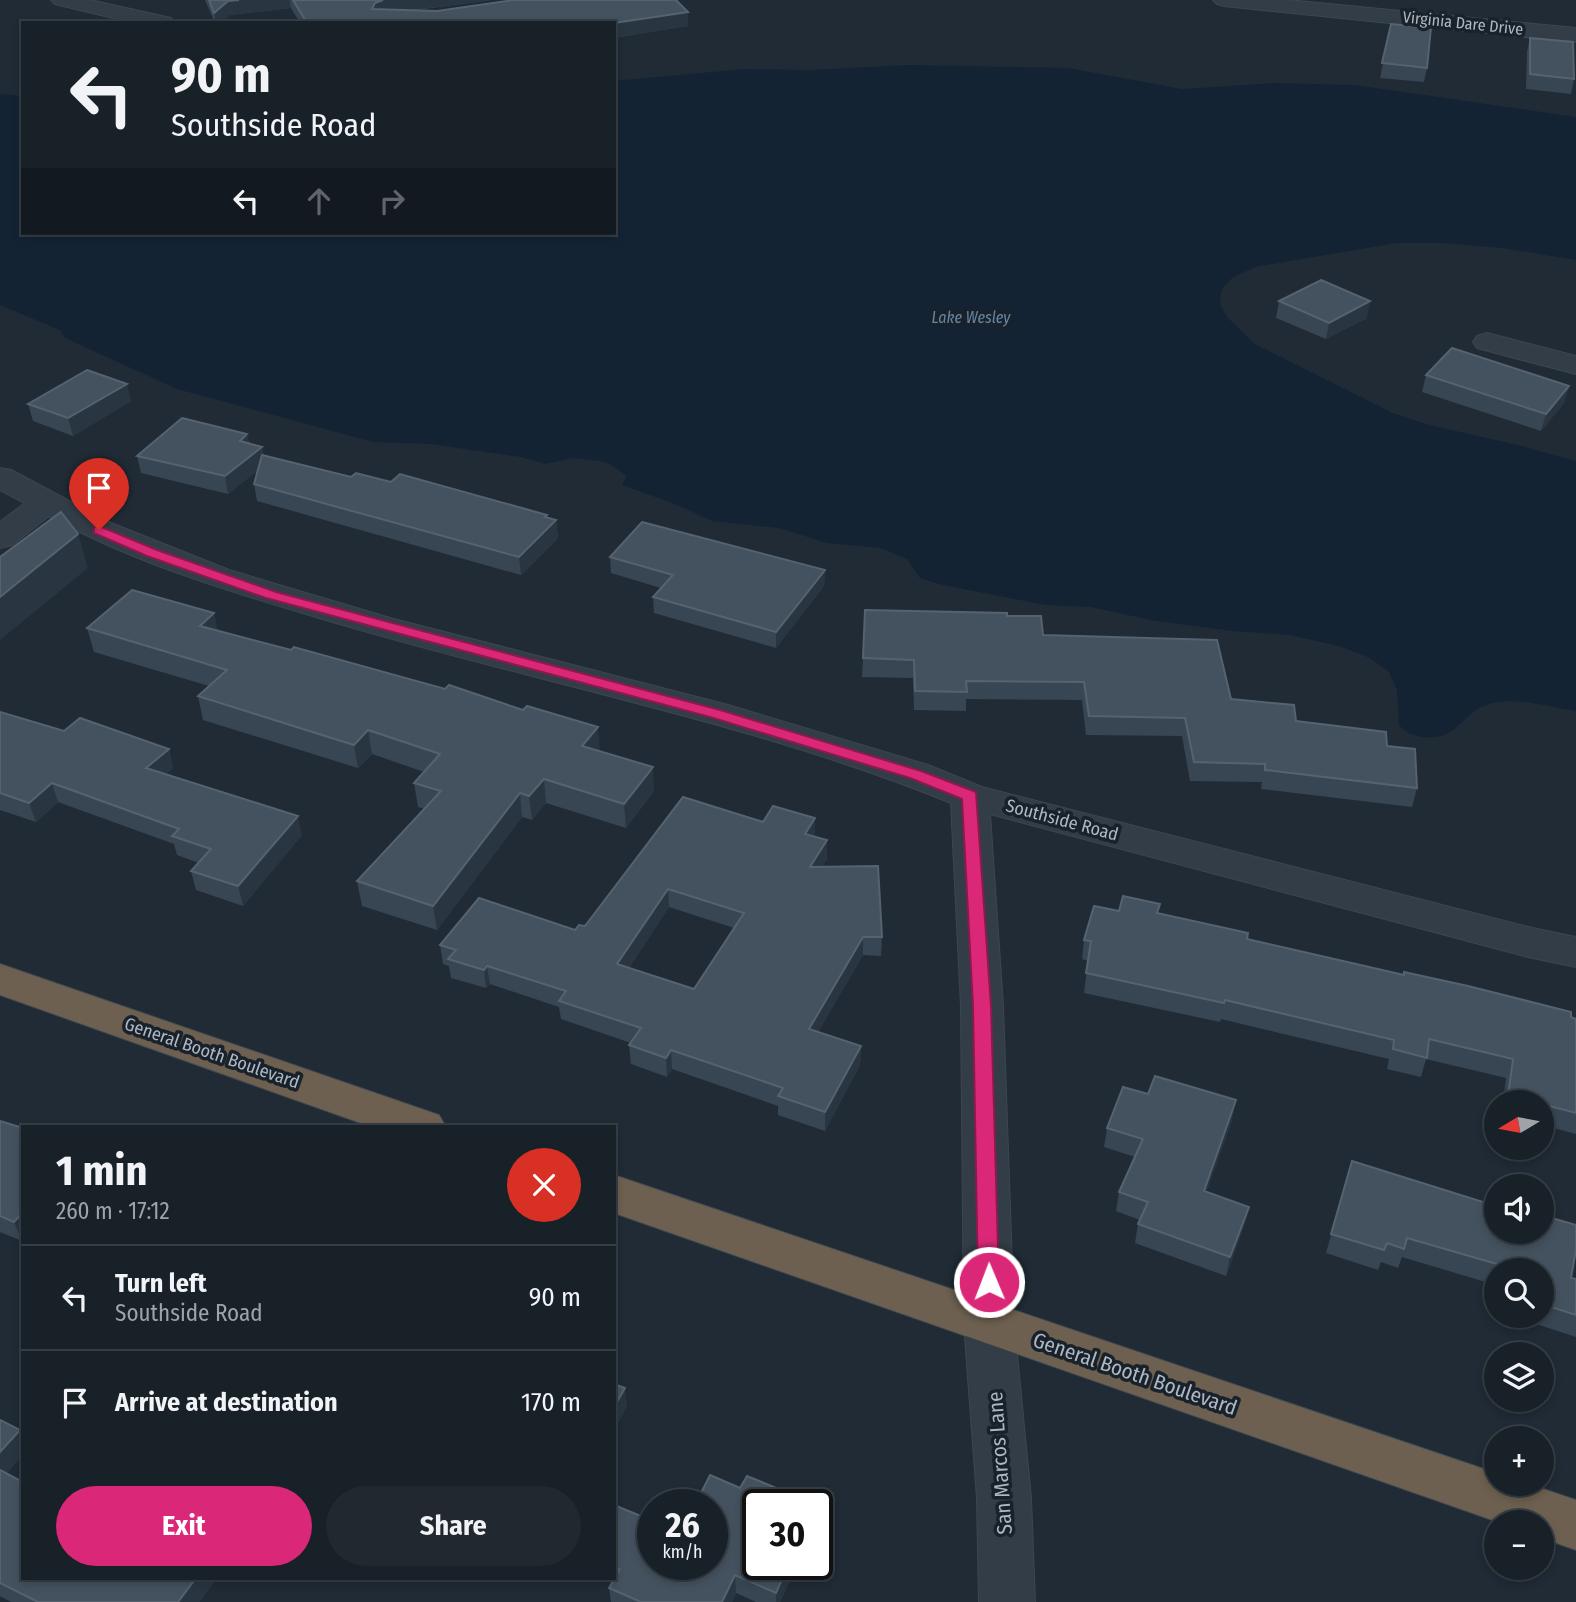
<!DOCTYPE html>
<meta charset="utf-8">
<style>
body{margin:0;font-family:"Fira Sans Condensed",sans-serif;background:#212830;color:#f1f3f6;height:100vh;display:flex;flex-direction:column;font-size:26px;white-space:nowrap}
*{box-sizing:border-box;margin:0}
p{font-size:23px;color:#9fa3a8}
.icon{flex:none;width:38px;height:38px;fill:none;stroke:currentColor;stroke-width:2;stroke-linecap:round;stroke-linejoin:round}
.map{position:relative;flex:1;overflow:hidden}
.drawer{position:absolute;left:21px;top:1125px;width:595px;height:455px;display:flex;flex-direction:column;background:#182028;border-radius:0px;box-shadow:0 4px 10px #0003,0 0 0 2px #363e45}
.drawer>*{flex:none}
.top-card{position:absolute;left:21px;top:21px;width:595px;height:214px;border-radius:0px;box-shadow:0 4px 10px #0003,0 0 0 2px #363e45;background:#182028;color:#f1f3f6;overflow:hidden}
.needle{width:46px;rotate:260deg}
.controls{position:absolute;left:1484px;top:1090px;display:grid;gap:14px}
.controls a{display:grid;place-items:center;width:70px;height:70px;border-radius:50%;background:#182028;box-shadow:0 4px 10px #0003,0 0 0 2px #363e45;font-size:35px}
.speed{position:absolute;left:637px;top:1489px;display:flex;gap:14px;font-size:35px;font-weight:700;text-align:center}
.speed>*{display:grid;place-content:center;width:91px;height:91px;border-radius:50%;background:#182028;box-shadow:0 4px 10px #0003,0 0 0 2px #363e45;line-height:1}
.speed small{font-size:18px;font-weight:400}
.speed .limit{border:4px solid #111;border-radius:10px;background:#fff;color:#111}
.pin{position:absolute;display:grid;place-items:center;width:60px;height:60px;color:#fff;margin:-72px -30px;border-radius:50% 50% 50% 0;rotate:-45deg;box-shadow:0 0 7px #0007}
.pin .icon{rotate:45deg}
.me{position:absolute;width:77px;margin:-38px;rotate:359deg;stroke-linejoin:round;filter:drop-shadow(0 0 5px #0008)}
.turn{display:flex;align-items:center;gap:24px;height:147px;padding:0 35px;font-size:32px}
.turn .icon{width:91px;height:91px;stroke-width:2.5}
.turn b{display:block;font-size:49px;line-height:60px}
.lanes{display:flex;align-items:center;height:66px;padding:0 35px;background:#0003;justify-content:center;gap:35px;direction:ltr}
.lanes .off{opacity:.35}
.round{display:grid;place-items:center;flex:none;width:74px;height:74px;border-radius:37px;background:#212830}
.summary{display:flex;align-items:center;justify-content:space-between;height:119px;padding:0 35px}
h1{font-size:42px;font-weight:700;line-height:52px}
.action{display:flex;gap:14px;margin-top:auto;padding:14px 35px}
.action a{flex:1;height:80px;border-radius:42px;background:#db2777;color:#fff;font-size:28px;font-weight:700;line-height:80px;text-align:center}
.action a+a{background:#212830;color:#f1f3f6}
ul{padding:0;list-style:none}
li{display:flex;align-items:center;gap:21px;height:105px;padding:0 35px;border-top:2px solid #363e45}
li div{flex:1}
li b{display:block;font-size:26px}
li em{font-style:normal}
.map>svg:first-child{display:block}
</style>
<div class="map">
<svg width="1576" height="1602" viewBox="0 0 1576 1602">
<rect width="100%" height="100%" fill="#202b36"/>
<path fill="#142333" d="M909,65L1068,68L1182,89L1276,83L1355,85L1576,117V260L1502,248L1444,243H1396L1255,267L1232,278L1223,288L1220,297L1221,306L1227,317L1255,344L1393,413L1429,425L1518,445L1576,461V711C1549,707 1515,696 1489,704C1460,713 1460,741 1423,737C1413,736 1406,733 1399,725L1397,690L1389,672L1370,658L1342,647L1290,635L1232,631L1156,621L1090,607L1045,605L939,584L920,578L907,559L880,548L827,543L779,528L712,521L675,504L622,485L627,476L610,464L600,461L573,458L545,464L521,457L430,444L373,442L177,389L65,338L60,330L0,305V94L23,96V233H614V81L744,69L811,70Z"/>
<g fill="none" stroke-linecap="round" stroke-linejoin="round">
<g stroke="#3d4650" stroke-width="2">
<g id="minor">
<polygon points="51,0 90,0 171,18 174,23 134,23 55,4"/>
<polygon points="1213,0 1288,0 1576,28 1576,42 1224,6 1217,4"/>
<polygon points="1487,333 1576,356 1576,374 1477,348 1473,342 1477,336"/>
<path d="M0,468L11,470L111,523L229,570L390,618L728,705L928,765L982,787L1528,927L1576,937V967L1528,957L990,814L1003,1006L1014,1324L1031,1498L1035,1602H979L977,1498L964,1324L961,1006L951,803C747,720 527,681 316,617C224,590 133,562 49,516L12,545L0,548V522L25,503L0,490Z"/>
</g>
</g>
<g stroke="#3e4851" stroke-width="2">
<g id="highway">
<polygon points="0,964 439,1115 446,1127 372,1127 0,995"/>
<polygon points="614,1175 1496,1473 1496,1484 1529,1484 1576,1500 1576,1550 1542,1538 1542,1522 1498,1522 614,1213"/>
</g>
</g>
<use href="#minor" fill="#333d47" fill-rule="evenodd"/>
<use href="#highway" fill="#6d6050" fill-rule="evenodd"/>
</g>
<g fill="#384653" fill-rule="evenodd">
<polygon points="205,0 492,0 409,11 688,26 614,38 614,23 300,23 291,8 230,15 222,23 215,23"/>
<polygon points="1391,24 1427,68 1424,82 1380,78"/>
<polygon points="1530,38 1574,79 1571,94 1526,89 1527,52"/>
<polygon points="1279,301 1367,318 1326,339 1276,318"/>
<polygon points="1426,375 1569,386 1564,403 1541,431 1422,392"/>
<polygon points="131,401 73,436 33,421 28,404"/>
<polygon points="247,434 249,443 264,455 351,477 391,482 556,520 558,538 521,575 257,501 254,484 257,471 228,494 141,473 137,456"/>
<polygon points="610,557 825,570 824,586 776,648 654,613 653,597 661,588 611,573"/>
<polygon points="865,610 1007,616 1043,635 1296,721 1387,746 1417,788 1412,807 1261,789 1262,782 1190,781 1182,736 1086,735 1082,700 966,699 966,711 914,710 913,678 862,677"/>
<polygon points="87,628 218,630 600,751 654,791 626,828 546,803 532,820 522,817 437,930 362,906 357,881 425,809 418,807 414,783 424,772 372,754 358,768 203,720 198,696 209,686 94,652"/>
<polygon points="0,713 64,731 169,749 173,768 166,774 302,835 243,906 196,890 191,871 199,863 177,855 174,844 58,802 36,822 0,810"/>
<path d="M683,797L827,840V859L821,867L882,937L881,956L863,955L818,1032L861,1046L860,1065L825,1131L778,1115V1106L672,1069L667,1077L631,1064L629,1045L631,1043L561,1019L559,1007L490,984L486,988L451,978L449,966L443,964L440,945L575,930L585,926ZM669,907L734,928L694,989L629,968Z"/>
<polygon points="1119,911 1158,914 1247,939 1576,1019 1576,1134 1542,1125 1542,1102 1503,1102 1506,1078 1426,1059 1421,1077 1387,1069 1389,1059 1221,1019 1220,1022 1084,993 1088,961 1082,959 1084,940"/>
<polygon points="1232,1120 1206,1192 1249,1207 1244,1226 1226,1276 1135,1243 1138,1224 1140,1220 1116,1211 1119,1192 1135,1157 1104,1147 1107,1128"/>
<polygon points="0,1121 22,1241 0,1232"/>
<polygon points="1352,1161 1486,1203 1487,1198 1571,1278 1576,1279 1576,1337 1512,1316 1542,1316 1542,1270 1496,1270 1496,1297 1487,1294 1489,1283 1402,1257 1398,1268 1381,1262 1378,1270 1326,1253"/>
<polygon points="0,1420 7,1473 23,1578 217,1578 199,1602 11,1602 0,1596"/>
<polygon points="614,1505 653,1564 818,1524 758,1564 798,1564 780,1602 756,1602 736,1593 732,1602 611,1602 609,1588 612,1583 601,1578 614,1578"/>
</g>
<g fill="#293642">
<polygon points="239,0 290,0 291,8 230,15 222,23 216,23 214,13 228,1"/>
<polygon points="383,0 492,0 387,13 372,9 375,3"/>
<polygon points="688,12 688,26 614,38 614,23"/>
<polygon points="1370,301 1367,318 1326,339 1329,323"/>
<polygon points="127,384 131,401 73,436 68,418"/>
<polygon points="1569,386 1564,403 1541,431 1546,414"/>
<polygon points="247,434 251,452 240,441"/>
<polygon points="262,447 266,464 228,494 225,476"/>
<polygon points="547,515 549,528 556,520 558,538 521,575 519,557"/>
<polygon points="78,534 88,568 0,640 0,597"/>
<polygon points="825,570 824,586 776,648 776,632"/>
<polygon points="214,613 219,636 200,626"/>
<polygon points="598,727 600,751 582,746"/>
<polygon points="368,730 372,754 358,768 354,745"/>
<polygon points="169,749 173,768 151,787 146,768"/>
<polygon points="653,767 654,791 626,828 624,804"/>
<polygon points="544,779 546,803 532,820 529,796"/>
<polygon points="52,783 58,802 36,822 29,803"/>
<polygon points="520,793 522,817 437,930 433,906"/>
<polygon points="298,816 302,835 243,906 238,886"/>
<polygon points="815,818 815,837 805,834"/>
<polygon points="827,840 827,859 810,886 810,867"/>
<polygon points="668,889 669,907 619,983 617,964"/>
<polygon points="863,937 863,955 809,1048 809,1029"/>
<polygon points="487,966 490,984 486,988 484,970"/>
<polygon points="861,1046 860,1065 825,1131 825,1112"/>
<polygon points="671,1050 672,1069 667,1077 666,1058"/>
<polygon points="1236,1100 1232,1120 1200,1211 1204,1191"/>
<polygon points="1249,1207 1244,1226 1226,1276 1230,1257"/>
<polygon points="23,1212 23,1240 22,1241 14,1222"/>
<polygon points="625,1388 627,1407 614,1430 614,1407"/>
<polygon points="20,1430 23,1438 23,1455 0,1481 0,1452"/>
<polygon points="789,1564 798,1564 780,1602 776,1602 776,1593"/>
<polygon points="735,1575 736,1593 732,1602 722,1602"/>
<polygon points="196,1578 217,1578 199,1602 178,1602"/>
</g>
<g fill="#44525f" stroke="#55626f" stroke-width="2" fill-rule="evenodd">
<polygon points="209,0 239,0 228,1 214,13"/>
<polygon points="293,0 383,0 375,3 372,9 437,11 514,0 676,0 688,12 614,23 307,23"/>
<polygon points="1391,24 1431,28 1427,68 1382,63"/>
<polygon points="1530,38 1573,42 1574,79 1530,74"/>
<polygon points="1321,280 1370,301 1329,323 1279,301"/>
<polygon points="1452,348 1569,386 1546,414 1426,375"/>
<polygon points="87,370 127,384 68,418 28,404"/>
<polygon points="182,418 247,434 240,441 262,447 225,476 137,456"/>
<polygon points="262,455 351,477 356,473 391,482 400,474 547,515 545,517 556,520 519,557 254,484"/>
<polygon points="61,512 78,534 0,597 0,557"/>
<polygon points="642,522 825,570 776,632 653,597 673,575 610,557"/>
<polygon points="132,590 214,613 200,626 291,650 294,647 445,689 449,685 523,710 527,706 598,727 582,746 653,767 624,804 544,779 529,796 520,793 433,906 357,881 441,791 414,783 440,754 368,730 354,745 198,696 227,670 87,628"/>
<polygon points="865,610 1007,613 1007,616 1041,616 1043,635 1217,640 1231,699 1294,705 1296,721 1386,732 1387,746 1415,749 1417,788 1265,770 1265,764 1194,762 1185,718 1089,716 1084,682 966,681 967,692 915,691 914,660 863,658"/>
<polygon points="0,712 64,731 80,718 169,749 146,768 298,816 238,886 191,871 211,849 172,836 179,829 52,783 29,803 0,793"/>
<path d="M683,797L763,822L773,806L815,818L805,834L827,840L810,867L878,866L882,937H863L809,1029L861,1046L825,1112L778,1096L783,1088L671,1050L666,1058L629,1045L641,1028L559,1001L566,991L487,966L484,970L448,959L456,950L440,945L479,898L575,930L579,925L585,926ZM668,889L744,913L694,989L617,964Z"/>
<polygon points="1123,896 1160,904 1157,913 1248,933 1247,939 1404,975 1404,972 1468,986 1571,1012 1571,1017 1576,1019 1576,1113 1542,1104 1542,1102 1535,1102 1508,1096 1513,1059 1429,1039 1427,1058 1393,1049 1394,1040 1225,1000 1224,1003 1086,973 1091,941 1084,940 1094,906 1119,911"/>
<polygon points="1155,1076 1236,1100 1204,1191 1249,1207 1230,1257 1138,1224 1148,1202 1119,1192 1143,1139 1107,1128 1123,1087 1148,1094"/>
<polygon points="0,1121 23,1128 23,1212 14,1222 0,1216"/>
<polygon points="1352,1161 1486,1203 1487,1198 1496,1201 1496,1232 1542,1232 1542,1215 1576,1225 1576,1250 1571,1278 1576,1279 1576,1315 1542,1304 1542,1270 1496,1270 1496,1276 1494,1275 1497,1264 1407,1238 1404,1249 1387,1243 1384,1250 1331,1234"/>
<polygon points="614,1384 625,1388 614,1407"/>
<polygon points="0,1420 20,1430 0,1452"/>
<polygon points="0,1470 23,1482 23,1578 196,1578 178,1602 38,1602 0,1583"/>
<polygon points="710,1475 740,1488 747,1476 818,1505 817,1507 817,1505 758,1505 758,1564 789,1564 776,1593 735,1575 722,1602 641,1602 609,1588 620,1569 614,1567 614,1505 653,1521 653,1564 712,1564 712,1505 695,1505"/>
</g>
<polygon fill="#db2777" stroke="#8e194d" stroke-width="2" points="99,526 157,550 276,592 720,710 921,771 976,792 991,1006 999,1282 996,1288 989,1290 981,1288 978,1282 973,1006 962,799 910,778 710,717 266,598 147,556 94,533 94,527"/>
<g text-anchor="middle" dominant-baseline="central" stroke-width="7" stroke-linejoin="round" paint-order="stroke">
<g font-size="16" fill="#adb8c4" stroke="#19222b">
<text transform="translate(1463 23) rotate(6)">Virginia Dare Drive</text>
</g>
<g font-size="16" font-style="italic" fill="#6685a3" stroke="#19222b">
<text x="971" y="317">Lake Wesley</text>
</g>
<g font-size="18" fill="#adb8c4" stroke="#19222b">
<text transform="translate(1062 820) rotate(15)">Southside Road</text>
<text transform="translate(212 1053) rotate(19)">General Booth Boulevard</text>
</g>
<g font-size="21" fill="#adb8c4" stroke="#19222b">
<text transform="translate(1135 1374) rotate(19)">General Booth Boulevard</text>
<text transform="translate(1000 1463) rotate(-94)">San Marcos Lane</text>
</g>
</g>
</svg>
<div class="controls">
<a><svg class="needle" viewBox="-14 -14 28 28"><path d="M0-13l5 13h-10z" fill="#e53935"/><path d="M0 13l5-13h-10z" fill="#9fa3a8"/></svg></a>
<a><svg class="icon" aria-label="sound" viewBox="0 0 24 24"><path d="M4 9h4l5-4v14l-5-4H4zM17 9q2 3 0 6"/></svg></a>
<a><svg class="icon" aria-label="search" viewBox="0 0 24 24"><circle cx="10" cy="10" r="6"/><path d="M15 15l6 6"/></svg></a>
<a><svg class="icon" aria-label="layers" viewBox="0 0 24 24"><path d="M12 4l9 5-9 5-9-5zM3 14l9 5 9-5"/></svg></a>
<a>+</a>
<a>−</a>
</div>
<div class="speed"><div>26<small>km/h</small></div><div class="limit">30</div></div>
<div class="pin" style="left:99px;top:530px;background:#d93025"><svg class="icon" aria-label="arrive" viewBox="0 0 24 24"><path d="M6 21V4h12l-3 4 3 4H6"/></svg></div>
<svg class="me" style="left:989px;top:1282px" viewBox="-20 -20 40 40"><circle r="17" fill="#db2777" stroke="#fff" stroke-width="3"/><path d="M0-11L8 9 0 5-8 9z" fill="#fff"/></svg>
<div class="top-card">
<div class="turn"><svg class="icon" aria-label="left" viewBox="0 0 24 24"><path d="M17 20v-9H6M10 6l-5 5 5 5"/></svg><div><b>90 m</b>Southside Road</div></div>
<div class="lanes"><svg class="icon" aria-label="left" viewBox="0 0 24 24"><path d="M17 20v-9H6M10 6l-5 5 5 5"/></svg><svg class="icon off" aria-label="ahead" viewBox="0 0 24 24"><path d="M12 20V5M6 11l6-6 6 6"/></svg><svg class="icon off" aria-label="right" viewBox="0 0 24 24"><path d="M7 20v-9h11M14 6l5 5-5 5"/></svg></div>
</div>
<section class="drawer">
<div class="summary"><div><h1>1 min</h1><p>260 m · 17:12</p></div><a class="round" style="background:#d93025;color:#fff"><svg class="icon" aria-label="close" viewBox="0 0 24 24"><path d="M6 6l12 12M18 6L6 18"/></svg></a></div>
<ul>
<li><svg class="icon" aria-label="left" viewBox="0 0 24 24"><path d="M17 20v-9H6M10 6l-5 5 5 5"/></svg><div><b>Turn left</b><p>Southside Road</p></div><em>90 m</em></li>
<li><svg class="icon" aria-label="arrive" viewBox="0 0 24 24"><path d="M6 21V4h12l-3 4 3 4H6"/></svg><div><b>Arrive at destination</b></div><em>170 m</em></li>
</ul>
<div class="action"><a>Exit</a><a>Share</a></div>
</section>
</div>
